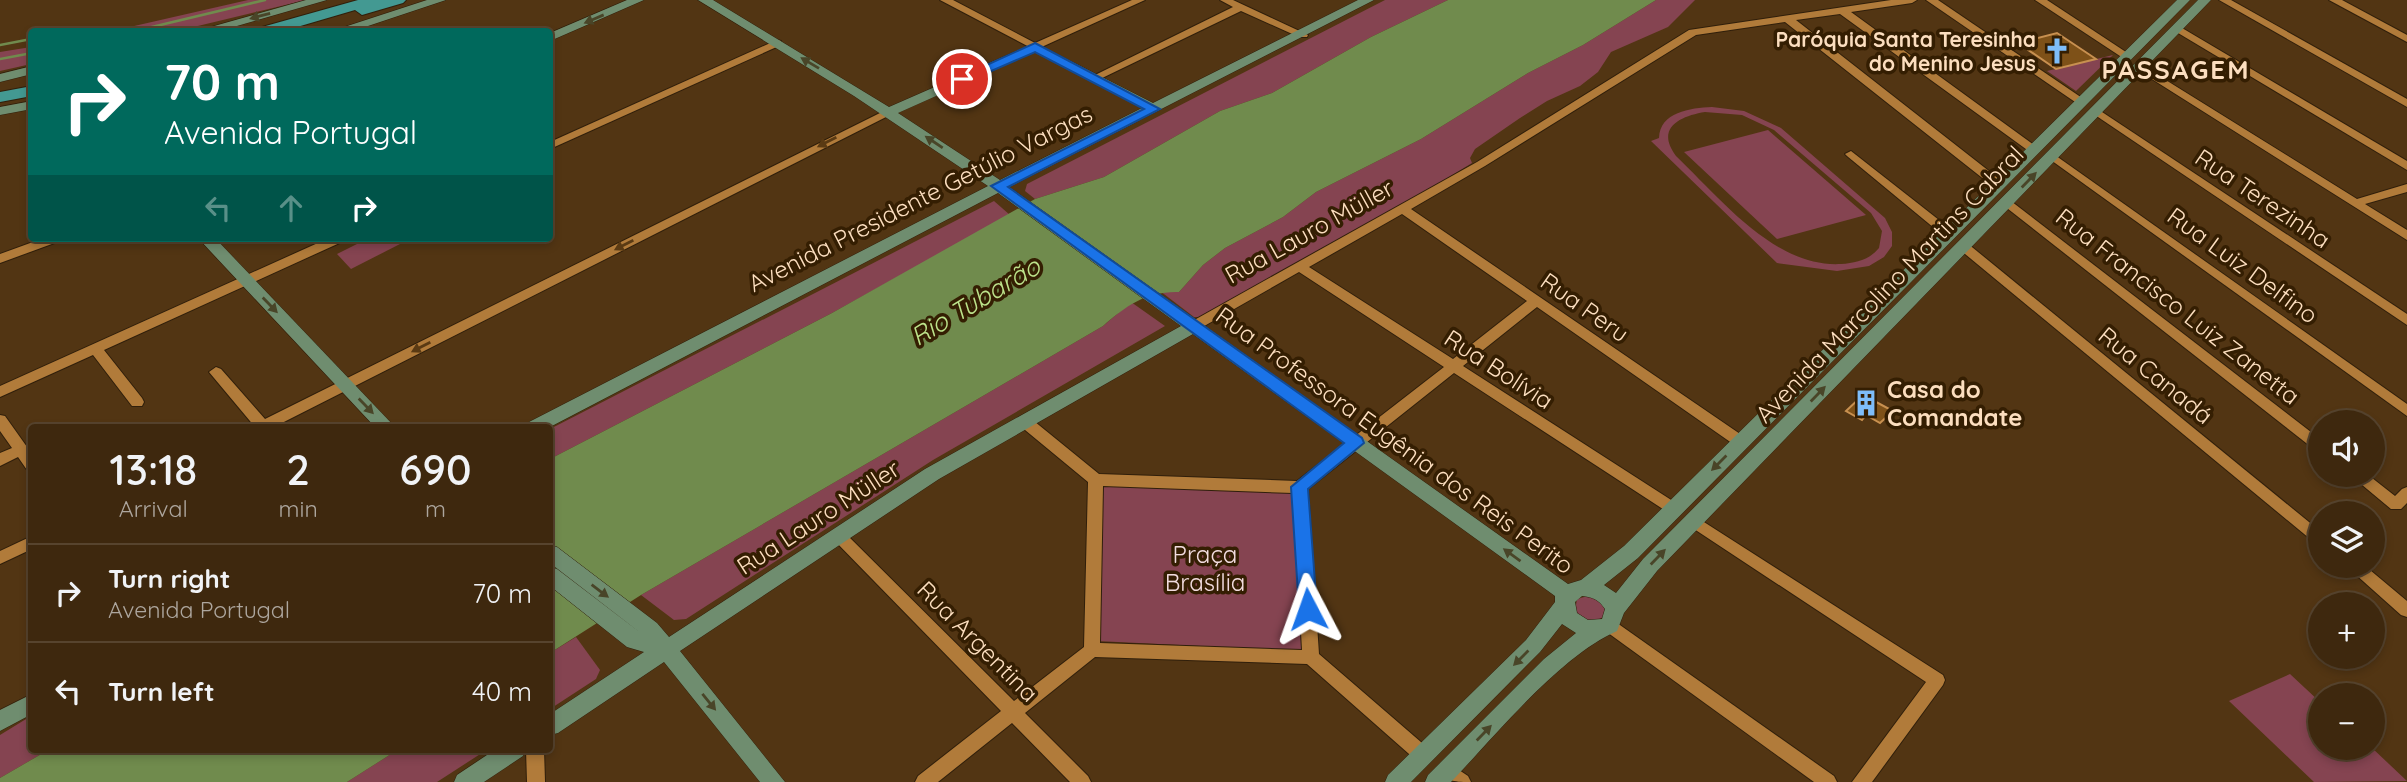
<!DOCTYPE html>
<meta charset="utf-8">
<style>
body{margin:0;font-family:Quicksand,sans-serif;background:#453017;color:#f1f3f6;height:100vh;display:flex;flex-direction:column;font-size:26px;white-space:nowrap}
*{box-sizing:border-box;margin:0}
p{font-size:23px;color:#ada69e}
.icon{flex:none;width:38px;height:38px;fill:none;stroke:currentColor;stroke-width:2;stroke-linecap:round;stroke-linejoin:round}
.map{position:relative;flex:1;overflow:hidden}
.details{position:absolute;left:28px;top:424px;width:525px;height:329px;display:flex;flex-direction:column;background:#3e280e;border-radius:7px;box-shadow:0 4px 10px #0003,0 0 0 2px #57442e}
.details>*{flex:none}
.banner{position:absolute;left:28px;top:28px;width:525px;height:214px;border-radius:7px;box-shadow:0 4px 10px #0003,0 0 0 2px #57442e;background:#00695c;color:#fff;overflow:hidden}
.controls{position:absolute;left:2308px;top:410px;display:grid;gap:14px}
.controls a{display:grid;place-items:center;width:77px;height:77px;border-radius:50%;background:#3e280e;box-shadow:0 4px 10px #0003,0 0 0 2px #57442e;font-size:35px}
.pin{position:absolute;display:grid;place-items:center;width:60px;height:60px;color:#fff;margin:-30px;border:4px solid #fff;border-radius:50%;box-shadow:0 2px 7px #0007}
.me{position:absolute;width:77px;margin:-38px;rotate:356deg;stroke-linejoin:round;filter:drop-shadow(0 0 5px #0008)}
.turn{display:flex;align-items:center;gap:24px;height:147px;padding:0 21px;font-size:32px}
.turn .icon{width:91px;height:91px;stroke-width:2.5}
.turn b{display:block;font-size:49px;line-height:60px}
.lanes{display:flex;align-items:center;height:66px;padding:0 21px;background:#0003;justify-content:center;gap:35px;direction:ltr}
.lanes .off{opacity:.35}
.eta{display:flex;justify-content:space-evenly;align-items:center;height:119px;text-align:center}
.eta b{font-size:42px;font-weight:600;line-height:49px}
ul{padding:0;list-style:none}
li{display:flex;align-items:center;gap:21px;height:98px;padding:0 21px;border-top:2px solid #57442e}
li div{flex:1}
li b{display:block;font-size:26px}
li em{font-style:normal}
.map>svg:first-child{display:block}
</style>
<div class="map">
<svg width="2407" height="782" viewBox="0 0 2407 782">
<rect width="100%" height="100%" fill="#523513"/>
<g fill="#854451" fill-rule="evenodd">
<polygon points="248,0 306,0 177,31 108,32"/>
<polygon points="1385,0 1448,0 1371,37 1272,93 1220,111 1104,177 1035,199 1025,191 1027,184"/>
<polygon points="1656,0 1695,0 1668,27 1611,52 1598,72 1580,86 1547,101 1520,118 1475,149 1470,158 1472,163 1400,207 1199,317 1194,317 1160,291 1179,292 1203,265 1225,248 1283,217 1316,192 1421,139 1528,73 1583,45"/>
<polygon points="31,47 31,64 0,71 0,52"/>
<polygon points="2113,55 2076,91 2047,71"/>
<path d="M1712,107L1744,111L1781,128L1885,218L1892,232V246L1884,257L1869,266L1837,271L1777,263L1651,141L1659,138C1660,112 1690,108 1712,107ZM1705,112L1742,115L1774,130L1871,213L1882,231L1879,248C1869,260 1856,263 1841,264C1775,268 1720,198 1676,156C1655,128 1680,116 1705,112Z"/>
<polygon points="1768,130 1866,215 1777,239 1684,152"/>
<polygon points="994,201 1010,215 832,313 550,459 550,429"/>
<polygon points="369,238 394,238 400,244 351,269 337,254"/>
<polygon points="1131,302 1165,326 933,460 686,619 674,620 641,595 1103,326"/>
<polygon points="1101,485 1293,491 1303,651 1097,641"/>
<polygon points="1588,596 1599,600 1605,609 1603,617 1594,622 1583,619 1575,611 1577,599"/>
<polygon points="576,637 600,670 596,679 550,709 550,653"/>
<polygon points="2290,674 2320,702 2320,747 2371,747 2407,781 2314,782 2229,701"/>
<polygon points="31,716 32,749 50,749 0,778 0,735"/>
<polygon points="399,749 488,749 437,782 347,782"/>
</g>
<g fill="#708b4d">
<path d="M1448,0H1656L1583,45L1528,73L1421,139L1316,192L1283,217L1225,248L1203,265L1179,292C1147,291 1127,305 1103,326L641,595L550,653V459L832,313L1035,199L1104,177L1220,111L1272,93L1371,37Z"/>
<polygon points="50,749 399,749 347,782 0,782 0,778"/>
</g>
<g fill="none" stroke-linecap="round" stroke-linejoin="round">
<g stroke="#708b4d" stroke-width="2.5">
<polyline points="131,32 265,0"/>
<polyline points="0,45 26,40"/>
<polyline points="0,59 32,53"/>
</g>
</g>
<g fill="#7e5118" stroke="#c89050" stroke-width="2">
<polygon points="2057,33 2096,59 2056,69 2018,43"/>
<polygon points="1863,395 1893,411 1880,423 1866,415 1862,420 1846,411"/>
</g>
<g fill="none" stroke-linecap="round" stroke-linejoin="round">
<g stroke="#301f0b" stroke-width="2">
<g id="minor">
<polygon points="940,0 953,0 1035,43 1132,0 1145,0 1035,50"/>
<polygon points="1220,0 1233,0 1308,35 1307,37 1299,37 1241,11 1098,80 1094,81 1089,78 1233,7"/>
<path d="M1891,0H1917L1912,3L1851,12L2038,148V152H2030L1840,14L1796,20L2003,182V188H1995L1785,22L1696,35L1485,166L1411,209L1746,438L1748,442L1746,446H1736L1537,307L1463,366L1679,505L1682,509L1679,513H1669L1454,373L1308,489L1319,654L1429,749L1432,755L1429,761L1423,763L1417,761L1307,664L1095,657L1025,713L1088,776L1091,782H1070L1012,723L938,782H915L918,776L1001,711L833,539L830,535L833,531L838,529L843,531L1014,701L1084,647L1088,482L1019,425L1017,421L1019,417H1029L1099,474L1297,481L1444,367L1299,272L1199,329H1189L1187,326L1189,323L1477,162L1689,30ZM1402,214L1527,301L1453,359L1309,267ZM1103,486L1293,493L1302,650L1100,643Z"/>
<polygon points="1926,0 1938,0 2088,102 2082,105 2078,104"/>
<polygon points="2035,0 2047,0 2132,56 2131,58 2123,58"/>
<polygon points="2219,0 2231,0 2407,99 2407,107"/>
<polygon points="2329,0 2342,0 2407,35 2407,42"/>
<polygon points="2177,25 2407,161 2407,170 2173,30 2173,26"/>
<polygon points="777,40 781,41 781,45 550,149 550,142"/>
<polygon points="2140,64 2357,199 2407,184 2407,192 2365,204 2407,230 2407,240 2136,69 2135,67"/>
<polygon points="2096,108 2407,314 2407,325 2092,113 2092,109"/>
<polygon points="888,109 894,112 892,114 274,427 255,427 209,372 216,367 221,369 265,419"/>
<polygon points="1851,151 1953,231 1955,234 1953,237 1945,237 1847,156 1845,154"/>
<polygon points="2052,153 2407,404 2407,416 2048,158 2048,154"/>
<polygon points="2007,198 2320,439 2320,451 2315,450 2003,205 2001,202"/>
<polygon points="44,238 62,238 60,241 0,263 0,254"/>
<polygon points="329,238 346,238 344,241 104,350 142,398 144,402 142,406 132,406 93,355 0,397 0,386"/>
<polygon points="1963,242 1967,243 2320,531 2320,545 2315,543 1959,249 1957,246"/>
<polygon points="0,415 5,416 32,454 32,471 27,470 18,457 0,466 0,453 12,448 0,431"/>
<polygon points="2349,474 2367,474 2395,496 2402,489 2407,487 2407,503 2401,509 2391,509"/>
<polygon points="1693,515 1943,675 1945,680 1943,685 1872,782 1852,782 1926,682 1688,525 1685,521 1688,517"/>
<polygon points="32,536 32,549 0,564 0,551"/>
<polygon points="2345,565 2364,565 2407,601 2407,617 2401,615"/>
<polygon points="1610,618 1834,776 1837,782 1814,782 1604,630 1602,625 1604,620"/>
<polygon points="526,749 544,749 545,782 527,782"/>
<path d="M1447,762L1468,776L1471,782C1457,782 1445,782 1438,770L1441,764Z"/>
</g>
</g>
<g stroke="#301f0b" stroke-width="1">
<g id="major">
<polygon points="306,0 327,0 216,32 193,32"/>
<polygon points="427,0 446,0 350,32 329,32"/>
<polygon points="627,0 644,0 550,41 550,33"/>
<path d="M698,0H713L889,107L1035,43L1153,103L1358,0H1374L1009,187L1568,584L1581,580L1624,546L2177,0H2190L1638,558L1604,585L1616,593L1643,559L2198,0H2211L1657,571L1624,613L1617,631C1560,656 1496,735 1451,782H1425L1428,775L1544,659L1576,633L1562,624L1540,652L1411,782H1385L1388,775L1526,640L1555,602V596L1193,334L939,479L680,651L785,782H760L664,662L558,733L550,735V714L644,652L627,647L550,586V567L557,569L642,634L550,563V545L557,547L657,623L669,637L925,469L1181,326L998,193L550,427H526L529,422L988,186L854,96ZM1035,52L1142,108L1000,180L898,113ZM1582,596C1593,597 1599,600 1605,609L1602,619L1588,620L1577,613L1575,602Z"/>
<polygon points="32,66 32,74 0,82 0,74"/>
<polygon points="32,101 32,109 0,115 0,107"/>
<polygon points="198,238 215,238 395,427 375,427"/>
<polygon points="32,694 32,714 0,731 0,710"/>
<polygon points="496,749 526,749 523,756 484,782 454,782 457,775"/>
</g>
</g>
<g stroke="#301f0b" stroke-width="2">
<g id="highway">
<polygon points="358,0 406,0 403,3 362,15 355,10 280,32 254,32 255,29"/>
<polygon points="32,86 32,96 0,102 0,92"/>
</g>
</g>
<use href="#minor" fill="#b17b3a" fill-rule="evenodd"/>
<use href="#major" fill="#6f8d6f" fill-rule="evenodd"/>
<use href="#highway" fill="#439992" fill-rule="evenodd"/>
</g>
<defs><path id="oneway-solid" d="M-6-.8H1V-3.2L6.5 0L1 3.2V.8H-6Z" transform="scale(1.75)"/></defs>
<g fill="#494528">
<use href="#oneway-solid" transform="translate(260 16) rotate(165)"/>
<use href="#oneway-solid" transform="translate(594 19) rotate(157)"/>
<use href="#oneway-solid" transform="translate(810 63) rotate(-149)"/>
<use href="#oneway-solid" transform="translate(934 142) rotate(-146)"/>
<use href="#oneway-solid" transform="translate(2029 180) rotate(-46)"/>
<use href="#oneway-solid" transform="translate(270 305) rotate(46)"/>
<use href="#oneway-solid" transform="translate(1818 394) rotate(-46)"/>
<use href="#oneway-solid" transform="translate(366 406) rotate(46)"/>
<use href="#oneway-solid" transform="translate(1719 463) rotate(135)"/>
<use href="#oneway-solid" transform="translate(1512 555) rotate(-144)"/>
<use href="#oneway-solid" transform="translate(1658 557) rotate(-46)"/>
<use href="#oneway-solid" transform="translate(600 591) rotate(37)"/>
<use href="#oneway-solid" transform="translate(1521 658) rotate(135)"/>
<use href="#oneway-solid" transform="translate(709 702) rotate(51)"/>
<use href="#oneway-solid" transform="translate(1484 733) rotate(-46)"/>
</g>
<g fill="#5a3a13">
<use href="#oneway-solid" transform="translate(827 142) rotate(153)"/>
<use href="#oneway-solid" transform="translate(624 245) rotate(153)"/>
<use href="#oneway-solid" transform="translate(421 347) rotate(153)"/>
</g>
<polygon fill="#1a73e8" stroke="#114b97" stroke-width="2" points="1035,43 1160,109 1008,187 1362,438 1364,443 1308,489 1317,609 1315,614 1308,616 1302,614 1299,609 1291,487 1344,443 991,186 1144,109 1035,52 966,82 962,83 956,79"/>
<defs>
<g id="church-bare" transform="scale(2.1)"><path d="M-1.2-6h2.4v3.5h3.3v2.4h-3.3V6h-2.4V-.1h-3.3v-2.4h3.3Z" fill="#7ebdf9" stroke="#341e02" stroke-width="2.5" paint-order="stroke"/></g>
<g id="building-bare" transform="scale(2.1)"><path d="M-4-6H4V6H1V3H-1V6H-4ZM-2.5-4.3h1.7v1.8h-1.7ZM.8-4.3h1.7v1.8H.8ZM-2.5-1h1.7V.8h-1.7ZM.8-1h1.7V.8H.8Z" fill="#7ebdf9" stroke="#341e02" stroke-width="2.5" paint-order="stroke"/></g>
</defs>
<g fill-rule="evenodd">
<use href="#church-bare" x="2057" y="51"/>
<use href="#building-bare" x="1866" y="403"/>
</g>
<g text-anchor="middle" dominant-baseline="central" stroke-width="7" stroke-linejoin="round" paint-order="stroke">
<g font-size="21" font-weight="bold" fill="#fcdebf" stroke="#341e02" text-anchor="end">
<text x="2036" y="39">Paróquia Santa Teresinha<tspan x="2036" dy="24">do Menino Jesus</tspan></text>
</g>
<g font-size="24" fill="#fcdebf" stroke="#341e02">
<text transform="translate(920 198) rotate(-27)">Avenida Presidente Getúlio Vargas</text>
<text transform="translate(2263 198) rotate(34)">Rua Terezinha</text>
<text transform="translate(1309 231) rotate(-29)">Rua Lauro Müller</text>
<text transform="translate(2243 265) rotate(36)">Rua Luiz Delfino</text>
<text transform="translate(1889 284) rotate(-46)">Avenida Marcolino Martins Cabral</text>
<text transform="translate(2178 306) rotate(38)">Rua Francisco Luiz Zanetta</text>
<text transform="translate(1585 307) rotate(35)">Rua Peru</text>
<text transform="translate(1499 369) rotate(33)">Rua Bolívia</text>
<text transform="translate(2156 375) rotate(39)">Rua Canadá</text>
<text transform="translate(1395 440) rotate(36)">Rua Professora Eugênia dos Reis Perito</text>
<text transform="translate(818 517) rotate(-33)">Rua Lauro Müller</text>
<text transform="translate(978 641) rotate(45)">Rua Argentina</text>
</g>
<g font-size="24" font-weight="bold" fill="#fcdebf" stroke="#341e02" text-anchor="start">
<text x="1887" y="389">Casa do<tspan x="1887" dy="28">Comandate</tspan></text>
</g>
<g font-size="24" fill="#f2dcdf" stroke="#341e02">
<text x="1205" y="554">Praça<tspan x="1205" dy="28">Brasília</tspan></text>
</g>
<g font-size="26" font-weight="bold" letter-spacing="2" fill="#fcdebf" stroke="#341e02">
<text x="2176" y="69">PASSAGEM</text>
</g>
<g font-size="26" font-style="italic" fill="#bde48b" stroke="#341e02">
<text transform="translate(975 301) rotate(-31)">Rio Tubarão</text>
</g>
</g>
</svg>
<div class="controls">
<a><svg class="icon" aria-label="sound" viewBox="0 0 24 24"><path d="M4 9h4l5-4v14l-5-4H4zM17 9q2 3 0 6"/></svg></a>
<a><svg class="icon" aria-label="layers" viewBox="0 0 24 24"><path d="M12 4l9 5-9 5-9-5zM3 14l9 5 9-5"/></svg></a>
<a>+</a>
<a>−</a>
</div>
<div class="pin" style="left:962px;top:79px;background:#d93025"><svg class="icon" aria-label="arrive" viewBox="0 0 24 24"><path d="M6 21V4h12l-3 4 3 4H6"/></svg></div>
<svg class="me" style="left:1308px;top:609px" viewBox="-20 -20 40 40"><path d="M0-17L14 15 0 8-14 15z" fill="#1a73e8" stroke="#fff" stroke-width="4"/></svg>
<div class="banner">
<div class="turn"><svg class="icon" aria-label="right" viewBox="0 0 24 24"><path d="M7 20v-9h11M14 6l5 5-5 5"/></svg><div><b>70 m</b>Avenida Portugal</div></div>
<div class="lanes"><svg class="icon off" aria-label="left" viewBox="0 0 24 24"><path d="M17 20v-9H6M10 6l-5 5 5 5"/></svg><svg class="icon off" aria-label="ahead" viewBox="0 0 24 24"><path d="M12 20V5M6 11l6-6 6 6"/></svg><svg class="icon" aria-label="right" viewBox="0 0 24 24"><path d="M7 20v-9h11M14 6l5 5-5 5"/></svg></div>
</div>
<section class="details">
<div class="eta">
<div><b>13:18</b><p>Arrival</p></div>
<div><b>2</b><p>min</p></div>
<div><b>690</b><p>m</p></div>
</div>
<ul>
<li><svg class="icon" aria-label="right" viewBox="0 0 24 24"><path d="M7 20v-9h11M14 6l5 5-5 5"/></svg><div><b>Turn right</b><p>Avenida Portugal</p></div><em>70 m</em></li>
<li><svg class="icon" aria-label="left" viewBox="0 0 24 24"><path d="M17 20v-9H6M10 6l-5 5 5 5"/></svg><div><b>Turn left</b></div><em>40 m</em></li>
</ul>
</section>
</div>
